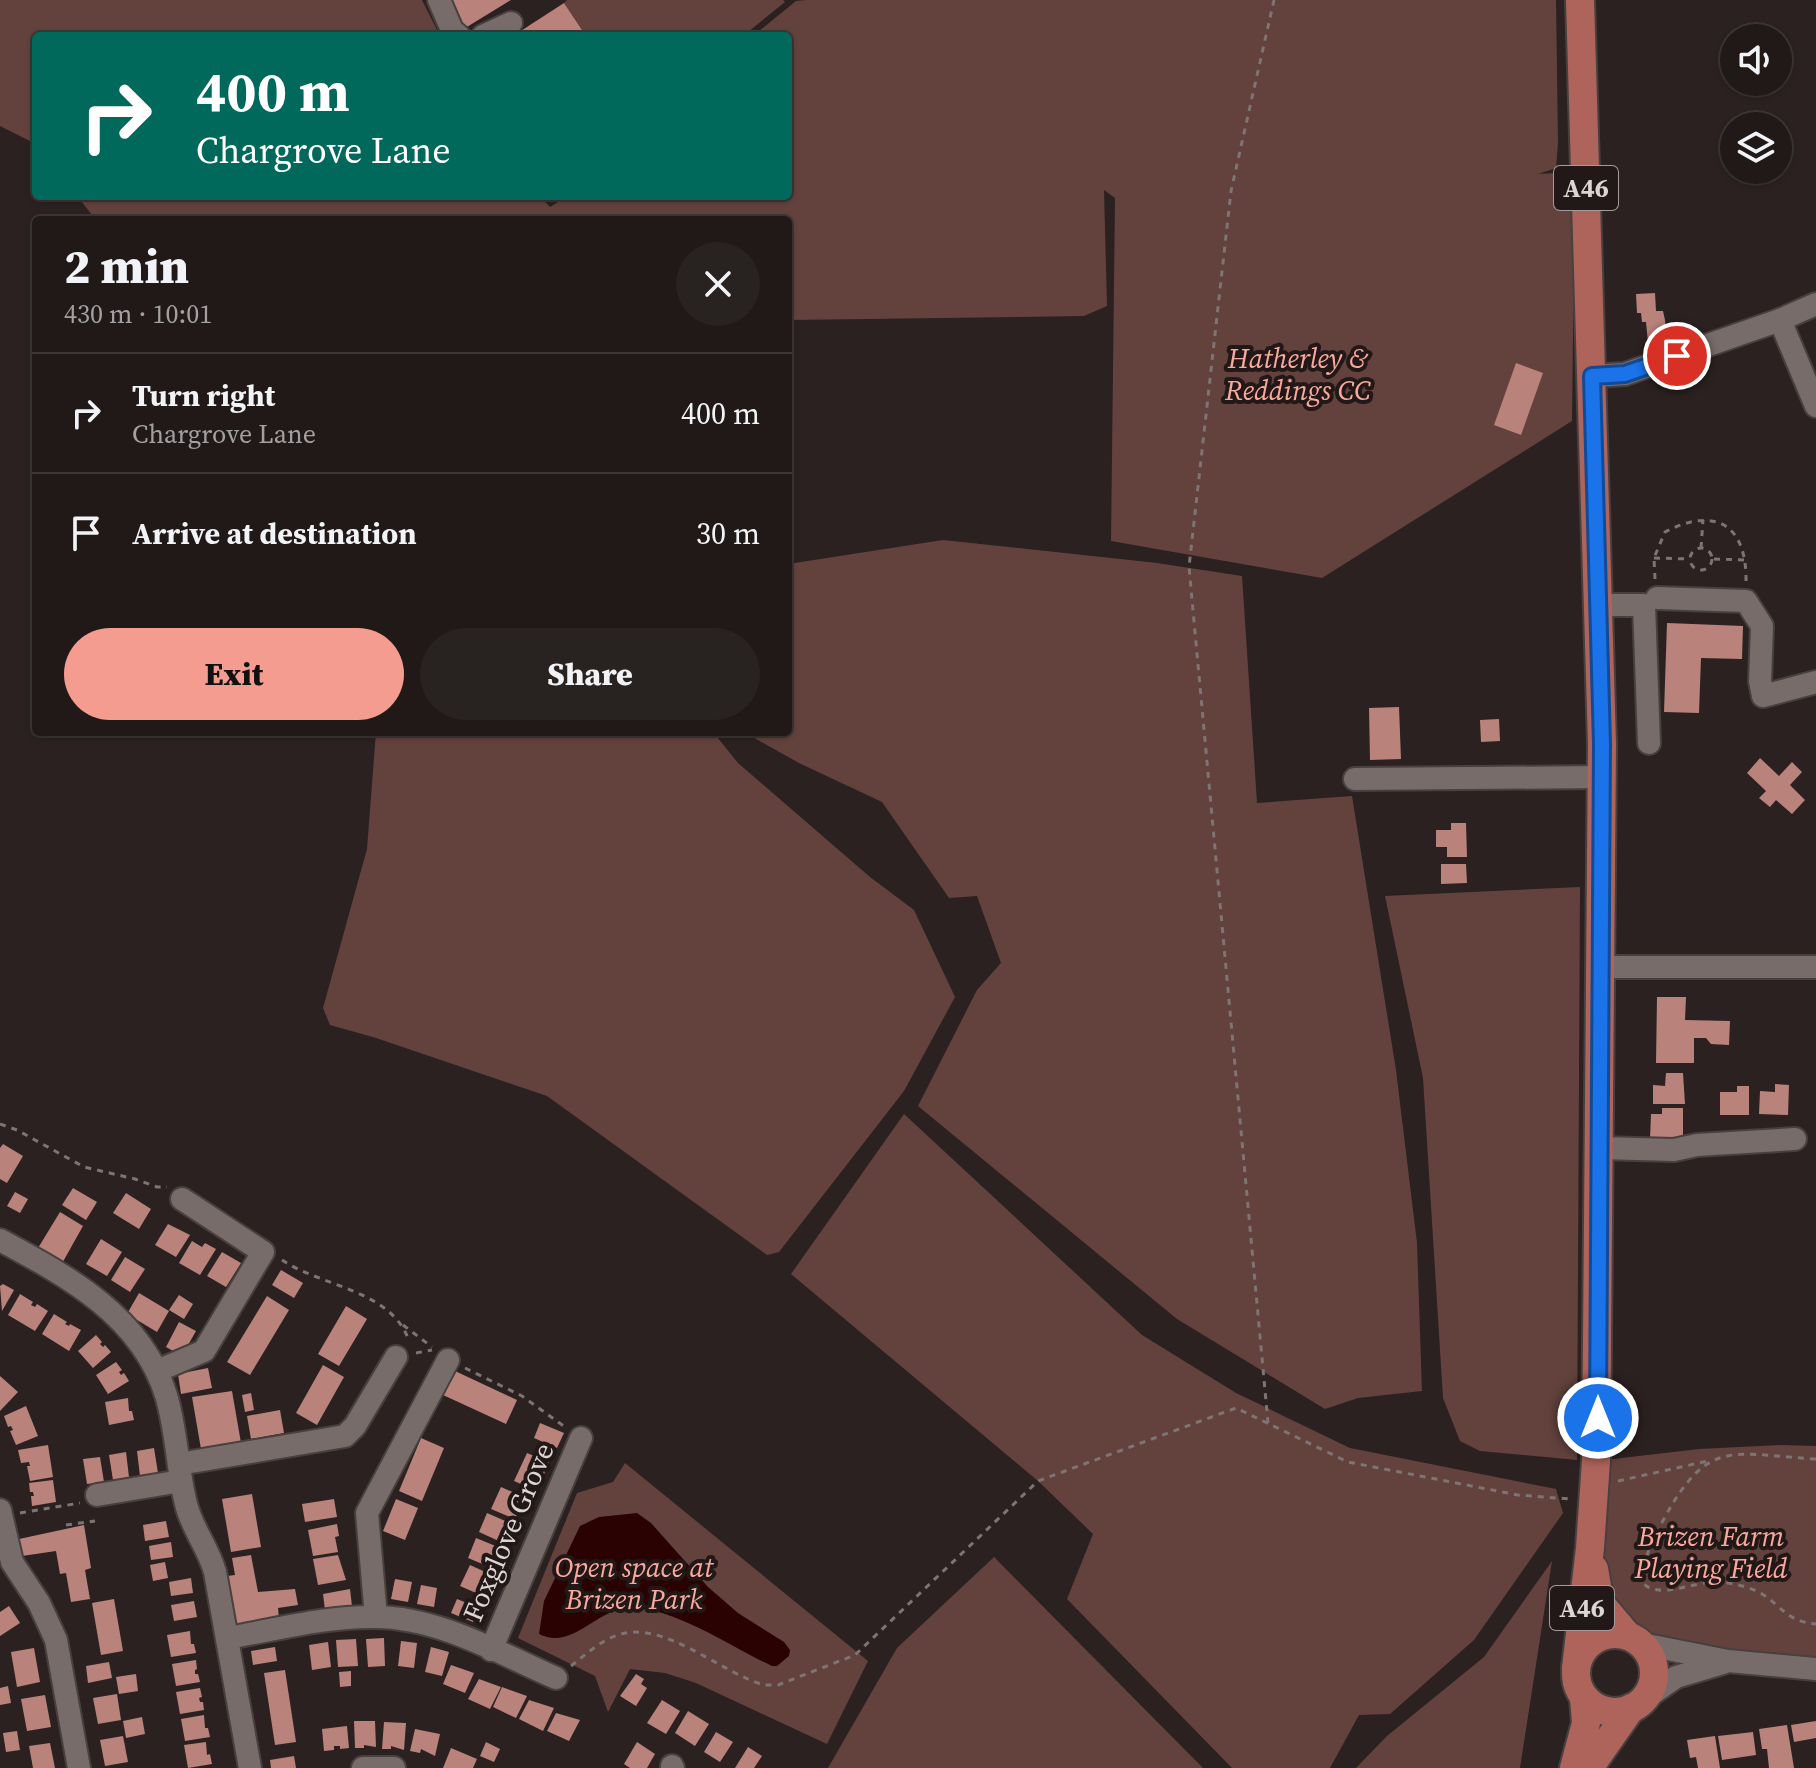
<!DOCTYPE html>
<meta charset="utf-8">
<style>
body{margin:0;font-family:"Source Serif 4",serif;background:#282221;color:#f1f3f6;height:100vh;display:flex;flex-direction:column;font-size:30px;white-space:nowrap}
*{box-sizing:border-box;margin:0}
p{font-size:26px;color:#a2a0a2}
.icon{flex:none;width:44px;height:44px;fill:none;stroke:currentColor;stroke-width:2;stroke-linecap:round;stroke-linejoin:round}
.map{position:relative;flex:1;overflow:hidden}
.panel{position:absolute;left:32px;top:216px;width:760px;height:520px;display:flex;flex-direction:column;background:#201918;border-radius:8px;box-shadow:0 2px 6px #0004,0 0 0 2px #3d3837}
.panel>*{flex:none}
.top-card{position:absolute;left:32px;top:32px;width:760px;height:168px;border-radius:8px;box-shadow:0 2px 6px #0004,0 0 0 2px #3d3837;background:#00695c;color:#fff;overflow:hidden}
.tools{position:absolute;left:1720px;top:24px;display:grid;gap:16px}
.tools a{display:grid;place-items:center;width:72px;height:72px;border-radius:50%;background:#201918;box-shadow:0 2px 6px #0004,0 0 0 2px #3d3837;font-size:40px}
.pin{position:absolute;display:grid;place-items:center;width:68px;height:68px;color:#fff;margin:-34px;border:4px solid #fff;border-radius:50%;box-shadow:0 2px 8px #0007}
.me{position:absolute;width:88px;margin:-44px;rotate:0deg;stroke-linejoin:round;filter:drop-shadow(0 0 6px #0008)}
.turn{display:flex;align-items:center;gap:28px;height:168px;padding:0 32px;font-size:36px}
.turn .icon{width:104px;height:104px;stroke-width:2.5}
.turn b{display:block;font-size:56px;line-height:68px}
.round{display:grid;place-items:center;flex:none;width:84px;height:84px;border-radius:42px;background:#282221}
.summary{display:flex;align-items:center;justify-content:space-between;height:136px;padding:0 32px}
h1{font-size:48px;font-weight:800;line-height:60px}
.button{display:flex;gap:16px;margin-top:auto;padding:16px 32px}
.button a{flex:1;height:92px;border-radius:48px;background:#f59c90;color:#111;font-size:32px;font-weight:800;line-height:92px;text-align:center}
.button a+a{background:#282221;color:#f1f3f6}
ul{padding:0;list-style:none}
li{display:flex;align-items:center;gap:24px;height:120px;padding:0 32px;border-top:2px solid #3d3837}
li div{flex:1}
li b{display:block;font-size:30px}
li em{font-style:normal}
.map>svg:first-child{display:block}
</style>
<div class="map">
<svg width="1816" height="1768" viewBox="0 0 1816 1768">
<rect width="100%" height="100%" fill="#2b2120"/>
<g fill="#63423d">
<polygon points="0,0 422,0 440,36 36,36 36,144 0,126"/>
<polygon points="567,0 783,0 785,2 743,36 586,36 564,3"/>
<polygon points="807,0 1556,0 1558,143 1556,168 1538,174 1575,172 1572,421 1322,578 1111,541 1115,198 1104,190 1107,306 1084,316 788,320 788,220 96,220 77,196 540,196 550,207 568,196 788,196 788,36 753,36 796,1"/>
<polygon points="943,540 1157,563 1242,576 1257,803 1352,796 1396,1070 1417,1243 1422,1391 1358,1398 1325,1409 1177,1319 918,1106 977,990 1001,963 977,896 949,898 882,802 799,763 756,739 750,732 788,732 788,564"/>
<polygon points="376,732 713,732 738,763 870,877 914,910 955,997 904,1091 779,1252 767,1255 547,1096 376,1038 330,1025 323,1008 367,849"/>
<polygon points="1580,887 1577,1460 1480,1451 1460,1441 1443,1398 1423,1078 1385,896"/>
<polygon points="904,1114 1142,1335 1236,1393 1350,1448 1556,1489 1563,1513 1474,1640 1390,1714 1359,1715 1330,1768 1232,1768 1067,1599 1093,1534 1038,1481 791,1274"/>
<polygon points="1781,1445 1816,1446 1816,1669 1642,1644 1600,1603 1596,1461 1699,1449"/>
<polygon points="625,1463 868,1661 827,1744 696,1683 665,1673 630,1669 608,1712 595,1676 518,1638 577,1493 613,1482"/>
<polygon points="994,1557 1203,1768 828,1768 897,1648"/>
<polygon points="1552,1561 1520,1768 1356,1768 1387,1736 1484,1657"/>
</g>
<path fill="#290201" d="M637,1513L651,1523L708,1587L738,1613L784,1642L790,1650L789,1656L777,1666H772C733,1648 673,1606 629,1608C596,1609 572,1651 539,1634L544,1601L580,1526L599,1517Z"/>
<g fill="#b9837b">
<polygon points="443,0 511,0 462,30"/>
<polygon points="564,3 586,36 513,36"/>
<polygon points="1655,293 1656,311 1663,311 1665,320 1667,342 1648,343 1646,322 1642,322 1641,313 1637,313 1636,294"/>
<polygon points="1516,363 1543,373 1521,435 1494,425"/>
<polygon points="1667,623 1743,626 1742,659 1701,658 1699,713 1664,712"/>
<polygon points="1399,707 1401,759 1370,760 1369,708"/>
<polygon points="1499,719 1500,741 1481,742 1480,720"/>
<polygon points="1760,758 1779,776 1792,762 1802,772 1790,785 1805,800 1792,814 1776,800 1770,807 1759,798 1766,791 1747,773"/>
<polygon points="1451,823 1466,823 1467,857 1447,857 1447,847 1436,847 1436,830 1451,830"/>
<polygon points="1441,864 1466,864 1467,883 1441,884"/>
<polygon points="1657,997 1686,997 1685,1020 1730,1021 1729,1045 1711,1044 1706,1038 1694,1038 1694,1063 1656,1063"/>
<polygon points="1666,1073 1683,1073 1685,1104 1653,1104 1653,1085 1665,1086"/>
<polygon points="1775,1084 1789,1085 1788,1115 1759,1114 1760,1091 1775,1092"/>
<polygon points="1737,1086 1749,1086 1749,1115 1720,1115 1720,1092 1737,1092"/>
<polygon points="1662,1108 1683,1108 1683,1140 1650,1140 1651,1114 1662,1114"/>
<polygon points="3,1144 23,1156 7,1183 0,1179 0,1148"/>
<polygon points="73,1188 97,1202 86,1220 62,1205"/>
<polygon points="15,1192 28,1199 20,1213 7,1206"/>
<polygon points="126,1193 151,1209 139,1229 113,1213"/>
<polygon points="60,1212 83,1226 60,1267 35,1253"/>
<polygon points="168,1224 190,1235 176,1257 155,1245"/>
<polygon points="101,1239 122,1252 107,1276 86,1264"/>
<polygon points="192,1241 202,1247 205,1243 216,1249 200,1275 179,1263"/>
<polygon points="222,1252 241,1263 226,1287 207,1276"/>
<polygon points="125,1257 145,1269 130,1292 111,1280"/>
<polygon points="281,1270 303,1283 294,1298 272,1285"/>
<polygon points="3,1284 14,1290 2,1311 0,1286"/>
<polygon points="139,1293 169,1311 157,1332 127,1314"/>
<polygon points="20,1294 33,1302 31,1305 35,1307 37,1304 48,1311 35,1331 8,1315"/>
<polygon points="179,1295 193,1304 184,1319 169,1310"/>
<polygon points="267,1296 289,1310 250,1375 227,1362"/>
<polygon points="346,1306 367,1319 339,1366 318,1354"/>
<polygon points="54,1314 67,1322 65,1324 69,1326 70,1324 81,1330 69,1351 42,1334"/>
<polygon points="179,1322 196,1331 182,1356 166,1347"/>
<polygon points="96,1335 102,1342 100,1344 103,1347 105,1345 111,1352 93,1368 78,1351"/>
<polygon points="116,1362 122,1370 119,1372 121,1375 124,1373 129,1381 108,1394 96,1375"/>
<polygon points="323,1365 344,1377 317,1425 296,1413"/>
<polygon points="208,1368 212,1388 181,1394 178,1374"/>
<polygon points="455,1371 517,1400 506,1424 443,1395"/>
<polygon points="0,1376 18,1392 0,1411"/>
<polygon points="232,1391 241,1443 201,1449 192,1397"/>
<polygon points="251,1393 254,1410 245,1412 242,1395"/>
<polygon points="128,1398 129,1411 132,1411 134,1420 109,1425 105,1402"/>
<polygon points="26,1406 38,1436 16,1445 10,1431 13,1430 11,1426 8,1427 4,1416"/>
<polygon points="280,1410 284,1433 251,1439 247,1416"/>
<polygon points="540,1423 564,1433 557,1448 534,1438"/>
<polygon points="421,1438 444,1448 422,1501 399,1491"/>
<polygon points="48,1445 53,1477 30,1481 27,1466 30,1466 29,1462 21,1463 18,1450"/>
<polygon points="154,1448 158,1473 140,1476 137,1451"/>
<polygon points="126,1452 129,1477 113,1480 109,1455"/>
<polygon points="527,1453 549,1462 537,1491 514,1481"/>
<polygon points="100,1457 104,1482 87,1484 83,1459"/>
<polygon points="53,1480 56,1502 32,1506 31,1496 34,1496 33,1492 30,1492 29,1483"/>
<polygon points="501,1487 524,1497 515,1519 491,1509"/>
<polygon points="252,1494 261,1547 231,1552 222,1499"/>
<polygon points="334,1499 337,1517 305,1522 302,1504"/>
<polygon points="396,1499 418,1508 405,1540 383,1531"/>
<polygon points="487,1513 512,1524 508,1532 504,1531 501,1542 479,1532"/>
<polygon points="166,1521 169,1537 145,1541 143,1525"/>
<polygon points="337,1524 339,1536 335,1537 338,1552 313,1556 308,1530"/>
<polygon points="84,1525 91,1568 85,1570 90,1599 71,1602 66,1573 60,1574 56,1551 22,1556 19,1539"/>
<polygon points="476,1538 498,1547 491,1558 495,1560 492,1568 468,1558"/>
<polygon points="171,1542 173,1557 151,1560 149,1546"/>
<polygon points="251,1555 258,1592 295,1589 298,1605 278,1608 279,1619 230,1627 230,1597 227,1576 235,1575 232,1558"/>
<polygon points="338,1555 346,1580 318,1585 313,1559"/>
<polygon points="165,1562 168,1578 153,1581 150,1565"/>
<polygon points="470,1565 492,1575 483,1596 460,1586"/>
<polygon points="191,1578 193,1593 171,1596 169,1582"/>
<polygon points="395,1579 412,1582 408,1602 391,1599"/>
<polygon points="421,1585 437,1588 434,1607 417,1604"/>
<polygon points="350,1589 352,1606 325,1610 323,1594"/>
<polygon points="114,1599 123,1651 101,1655 92,1603"/>
<polygon points="457,1599 479,1608 473,1622 451,1613"/>
<polygon points="194,1601 197,1617 174,1621 171,1605"/>
<polygon points="9,1606 20,1623 0,1636 0,1612"/>
<polygon points="190,1631 191,1644 194,1644 196,1653 171,1657 167,1635"/>
<polygon points="384,1638 385,1666 368,1667 366,1639"/>
<polygon points="356,1639 358,1666 338,1667 336,1640"/>
<polygon points="401,1641 417,1643 414,1668 398,1666"/>
<polygon points="328,1642 331,1667 312,1670 309,1645"/>
<polygon points="275,1647 277,1661 253,1665 251,1651"/>
<polygon points="431,1647 449,1652 442,1676 425,1672"/>
<polygon points="34,1648 40,1682 17,1687 11,1652"/>
<polygon points="196,1660 197,1669 195,1670 195,1674 198,1674 200,1682 176,1686 172,1664"/>
<polygon points="109,1662 112,1678 88,1683 86,1666"/>
<polygon points="451,1665 474,1673 465,1693 443,1684"/>
<polygon points="285,1670 296,1742 275,1745 264,1673"/>
<polygon points="351,1671 351,1686 340,1687 339,1672"/>
<polygon points="136,1674 138,1691 119,1694 116,1677"/>
<polygon points="636,1674 644,1679 641,1684 647,1688 636,1706 620,1696"/>
<polygon points="479,1679 501,1687 490,1709 468,1699"/>
<polygon points="8,1686 11,1703 0,1705 0,1688"/>
<polygon points="502,1687 527,1696 516,1718 493,1707"/>
<polygon points="200,1688 202,1697 199,1698 200,1702 203,1702 204,1710 180,1714 176,1692"/>
<polygon points="117,1694 121,1720 98,1724 93,1698"/>
<polygon points="45,1695 51,1727 27,1731 21,1699"/>
<polygon points="529,1700 554,1708 543,1731 519,1719"/>
<polygon points="662,1700 680,1711 666,1734 647,1723"/>
<polygon points="688,1711 709,1724 695,1746 675,1733"/>
<polygon points="556,1713 580,1720 569,1741 547,1731"/>
<polygon points="204,1715 205,1728 208,1728 210,1737 185,1741 181,1719"/>
<polygon points="142,1717 145,1734 126,1738 123,1721"/>
<polygon points="354,1721 375,1721 376,1747 364,1745 364,1748 355,1748"/>
<polygon points="1816,1721 1816,1738 1794,1742 1791,1725"/>
<polygon points="384,1722 406,1723 404,1750 391,1746 391,1749 382,1749"/>
<polygon points="1787,1725 1794,1768 1769,1768 1767,1749 1762,1749 1759,1729"/>
<polygon points="347,1726 349,1748 340,1749 340,1746 334,1746 334,1750 324,1751 322,1729"/>
<polygon points="415,1729 440,1734 435,1756 421,1749 420,1753 410,1751"/>
<polygon points="17,1731 20,1750 6,1752 3,1733"/>
<polygon points="716,1732 733,1742 720,1762 704,1752"/>
<polygon points="1753,1732 1756,1755 1722,1760 1718,1736"/>
<polygon points="123,1736 128,1762 105,1766 100,1740"/>
<polygon points="1715,1736 1720,1768 1698,1768 1696,1757 1690,1758 1687,1740"/>
<polygon points="206,1742 207,1755 210,1754 212,1764 188,1768 184,1745"/>
<polygon points="486,1742 500,1749 494,1762 480,1756"/>
<polygon points="637,1742 655,1754 647,1768 630,1768 624,1764"/>
<polygon points="50,1743 55,1768 33,1768 29,1746"/>
<polygon points="748,1747 762,1756 754,1768 735,1768"/>
<polygon points="451,1748 477,1759 473,1768 443,1768"/>
<polygon points="294,1756 296,1768 271,1768 270,1760"/>
</g>
<g fill="none" stroke-linecap="round" stroke-linejoin="round">
<g stroke="#47403f" stroke-width="26">
<g id="minor">
<polyline points="439,0 452,30 459,36"/>
<polyline points="483,36 511,23"/>
<polyline points="1780,320 1816,406"/>
<polyline points="1592,376 1625,374 1780,320 1816,304"/>
<polyline points="1657,598 1746,601 1762,626 1760,681 1763,696 1816,682"/>
<polyline points="1598,605 1644,605 1649,743"/>
<polyline points="1355,779 1602,777"/>
<polyline points="1601,967 1816,967"/>
<polyline points="1600,1148 1674,1150 1697,1145 1795,1139"/>
<path d="M0,1240C69,1277 141,1316 166,1395C177,1431 177,1469 186,1504C192,1529 208,1547 215,1572L250,1768"/>
<polyline points="157,1371 204,1351 263,1252 182,1199"/>
<polyline points="179,1464 345,1436 355,1426 396,1357"/>
<polyline points="97,1495 181,1481"/>
<polyline points="0,1510 12,1562 39,1603 56,1640 79,1768"/>
<polyline points="376,1617 367,1513 448,1360"/>
<path d="M227,1638C275,1630 326,1616 375,1617C438,1617 499,1653 556,1678"/>
<polyline points="1642,1644 1728,1661 1816,1669"/>
<polyline points="491,1650 581,1438"/>
<polyline points="1643,1700 1676,1677 1723,1663"/>
<polyline points="672,1766 673,1768"/>
<polyline points="363,1768 394,1768"/>
</g>
</g>
<g stroke="#47403f" stroke-width="32">
<g id="major">
<polyline points="1594,1569 1600,1603 1627,1635"/>
<circle cx="1615" cy="1673" r="39"/>
<polyline points="1576,1668 1590,1548 1596,1461 1602,744 1580,0"/>
<polyline points="1574,1768 1586,1723 1584,1698"/>
<polyline points="1589,1768 1631,1708"/>
</g>
</g>
<g stroke="#7d7473" stroke-width="3" stroke-dasharray="6 6" stroke-linecap="butt">
<polyline points="1701,548 1703,520"/>
<circle cx="1701" cy="559" r="11"/>
<polyline points="1654,558 1690,559"/>
<polyline points="1714,559 1746,560"/>
<path d="M1655,579L1654,558L1665,532C1715,506 1747,524 1746,582"/>
<polyline points="0,1124 17,1130 84,1167 135,1179 157,1187 167,1187"/>
<path d="M282,1260C322,1287 392,1290 409,1341"/>
<polyline points="403,1325 432,1347"/>
<polyline points="416,1353 432,1350"/>
<polyline points="465,1368 522,1396 565,1427"/>
<polyline points="1268,1423 1189,567 1231,191 1274,0"/>
<path d="M1816,1459C1735,1455 1709,1436 1665,1517C1654,1537 1643,1558 1642,1581C1654,1602 1698,1580 1719,1582C1733,1583 1750,1587 1762,1594C1784,1608 1786,1621 1816,1624"/>
<polyline points="1618,1481 1708,1461"/>
<polyline points="20,1513 80,1503"/>
<polyline points="66,1525 95,1521"/>
<path d="M571,1666C586,1654 600,1641 618,1635C663,1619 721,1673 764,1685H778L855,1655L1038,1481L1236,1408L1348,1462L1518,1495L1570,1499"/>
</g>
<use href="#minor" stroke="#776c6a" stroke-width="22"/>
<use href="#major" stroke="#af645b" stroke-width="28"/>
</g>
<g fill="none" stroke-linecap="round" stroke-linejoin="round">
<g stroke="#114b97" stroke-width="20">
<polyline id="route" points="1598,1418 1602,744 1592,376 1625,374 1677,356"/>
</g>
<use href="#route" stroke="#1a73e8" stroke-width="14"/>
</g>
<g text-anchor="middle" dominant-baseline="central" stroke-width="8" stroke-linejoin="round" paint-order="stroke">
<g fill="#211817" stroke="#a49c9b" stroke-width="2">
<rect x="1554" y="166" width="64" height="44" rx="6"/>
<rect x="1550" y="1586" width="64" height="44" rx="6"/>
</g>
<g font-size="26" font-weight="bold" fill="#dcd5d4">
<text x="1586" y="188">A46</text>
<text x="1582" y="1608">A46</text>
</g>
<g font-size="28" font-style="italic" fill="#f9a89c" stroke="#211817">
<text x="1298" y="358">Hatherley &amp;<tspan x="1298" dy="32">Reddings CC</tspan></text>
<text x="1711" y="1536">Brizen Farm<tspan x="1711" dy="32">Playing Field</tspan></text>
<text x="634" y="1567">Open space at<tspan x="634" dy="32">Brizen Park</tspan></text>
</g>
<g font-size="28" fill="#dcd5d4" stroke="#211817">
<text transform="translate(508 1532) rotate(-67)">Foxglove Grove</text>
</g>
</g>
</svg>
<div class="tools">
<a><svg class="icon" aria-label="sound" viewBox="0 0 24 24"><path d="M4 9h4l5-4v14l-5-4H4zM17 9q2 3 0 6"/></svg></a>
<a><svg class="icon" aria-label="layers" viewBox="0 0 24 24"><path d="M12 4l9 5-9 5-9-5zM3 14l9 5 9-5"/></svg></a>
</div>
<div class="pin" style="left:1677px;top:356px;background:#d93025"><svg class="icon" aria-label="arrive" viewBox="0 0 24 24"><path d="M6 21V4h12l-3 4 3 4H6"/></svg></div>
<svg class="me" style="left:1598px;top:1418px" viewBox="-20 -20 40 40"><circle r="17" fill="#1a73e8" stroke="#fff" stroke-width="3"/><path d="M0-11L8 9 0 5-8 9z" fill="#fff"/></svg>
<div class="top-card">
<div class="turn"><svg class="icon" aria-label="right" viewBox="0 0 24 24"><path d="M7 20v-9h11M14 6l5 5-5 5"/></svg><div><b>400 m</b>Chargrove Lane</div></div>
</div>
<section class="panel">
<div class="summary"><div><h1>2 min</h1><p>430 m · 10:01</p></div><a class="round"><svg class="icon" aria-label="close" viewBox="0 0 24 24"><path d="M6 6l12 12M18 6L6 18"/></svg></a></div>
<ul>
<li><svg class="icon" aria-label="right" viewBox="0 0 24 24"><path d="M7 20v-9h11M14 6l5 5-5 5"/></svg><div><b>Turn right</b><p>Chargrove Lane</p></div><em>400 m</em></li>
<li><svg class="icon" aria-label="arrive" viewBox="0 0 24 24"><path d="M6 21V4h12l-3 4 3 4H6"/></svg><div><b>Arrive at destination</b></div><em>30 m</em></li>
</ul>
<div class="button"><a>Exit</a><a>Share</a></div>
</section>
</div>
